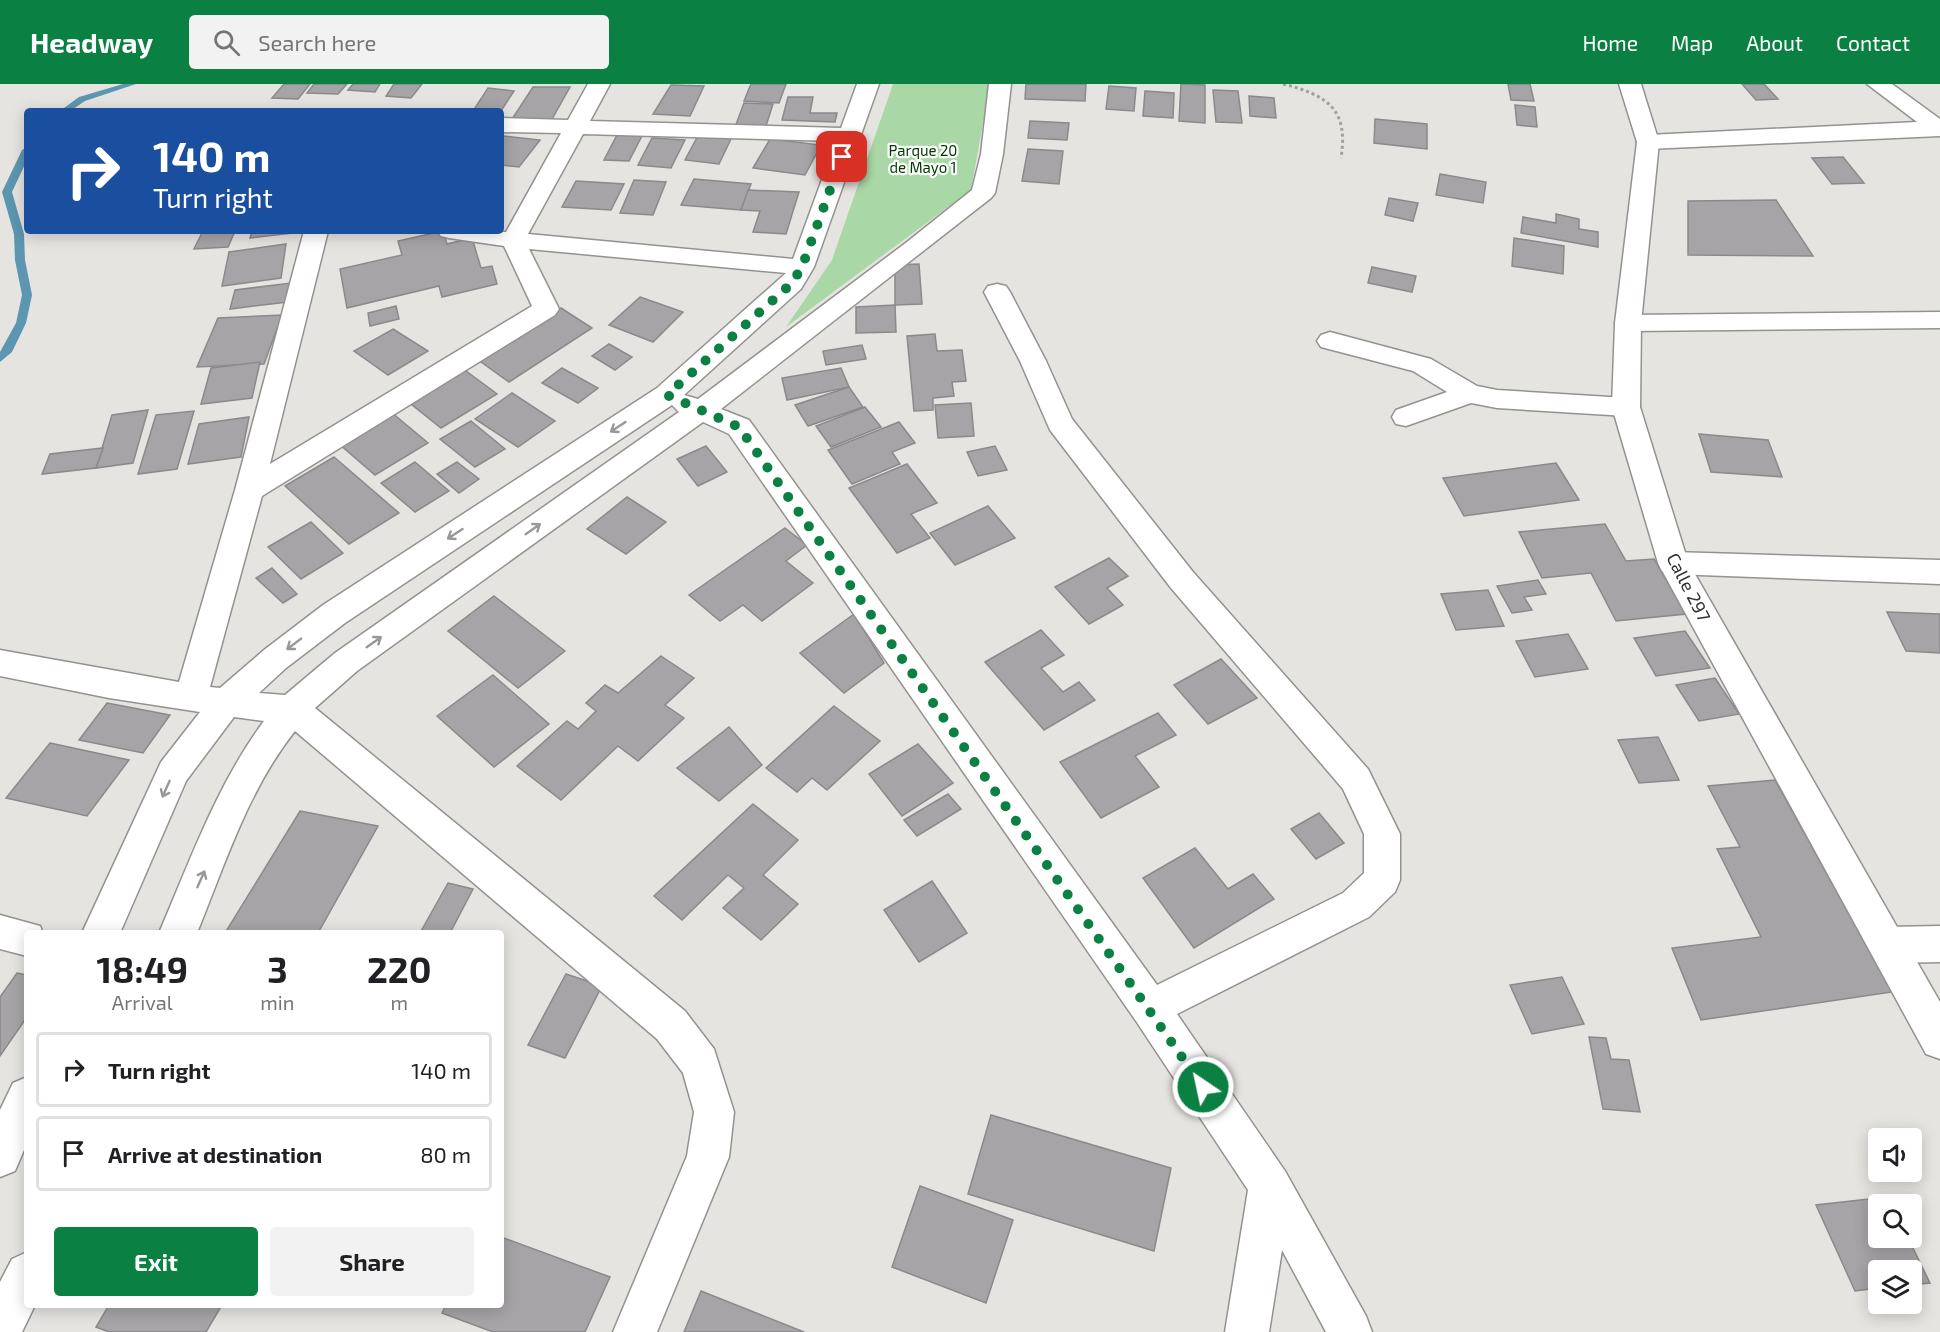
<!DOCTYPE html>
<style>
body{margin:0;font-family:"Exo 2",sans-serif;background:#f2f2f2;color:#202124;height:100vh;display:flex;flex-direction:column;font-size:22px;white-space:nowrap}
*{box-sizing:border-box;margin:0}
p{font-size:20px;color:#757577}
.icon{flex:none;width:33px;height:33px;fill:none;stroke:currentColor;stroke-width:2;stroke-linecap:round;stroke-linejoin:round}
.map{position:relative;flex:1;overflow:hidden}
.details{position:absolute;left:24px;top:846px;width:480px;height:378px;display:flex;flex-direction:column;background:#fff;border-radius:6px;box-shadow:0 3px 15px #0003}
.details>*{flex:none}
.hud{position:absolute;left:24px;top:24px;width:480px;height:126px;border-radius:6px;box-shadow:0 3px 15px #0003;background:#1a4fa0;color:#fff;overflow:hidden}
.buttons{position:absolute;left:1868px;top:1044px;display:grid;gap:12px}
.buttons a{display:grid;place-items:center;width:54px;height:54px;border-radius:6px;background:#fff;box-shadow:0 3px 15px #0003;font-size:30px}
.pin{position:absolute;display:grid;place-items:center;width:51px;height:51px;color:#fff;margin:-26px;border-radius:12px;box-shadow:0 3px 9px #0006}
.me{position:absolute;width:66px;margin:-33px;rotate:326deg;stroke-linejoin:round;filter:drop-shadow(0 0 4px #0008)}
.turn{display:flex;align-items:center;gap:21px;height:126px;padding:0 30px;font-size:27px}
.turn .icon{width:78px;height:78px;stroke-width:2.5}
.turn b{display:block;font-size:42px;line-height:51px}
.eta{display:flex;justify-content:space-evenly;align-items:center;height:102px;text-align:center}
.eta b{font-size:36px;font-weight:700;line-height:42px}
.action{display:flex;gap:12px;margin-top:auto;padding:12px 30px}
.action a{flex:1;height:69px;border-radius:6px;background:#0b8043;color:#fff;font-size:24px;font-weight:700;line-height:69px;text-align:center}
.action a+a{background:#f2f2f2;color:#202124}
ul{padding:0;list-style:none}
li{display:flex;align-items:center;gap:18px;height:75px;margin:0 12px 9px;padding:0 18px;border:3px solid #e0e0e0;border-radius:6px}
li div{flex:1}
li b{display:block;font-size:22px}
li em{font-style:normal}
header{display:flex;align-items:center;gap:36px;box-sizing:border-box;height:84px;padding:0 30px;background:#0b8043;color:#fff}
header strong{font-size:28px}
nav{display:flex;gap:33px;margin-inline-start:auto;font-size:21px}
.search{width:420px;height:54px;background:#f2f2f2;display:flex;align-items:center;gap:15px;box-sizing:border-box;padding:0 21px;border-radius:6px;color:#757577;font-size:22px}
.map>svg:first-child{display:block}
</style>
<header>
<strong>Headway</strong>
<div class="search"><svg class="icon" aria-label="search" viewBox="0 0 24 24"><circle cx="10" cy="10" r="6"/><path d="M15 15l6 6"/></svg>Search here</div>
<nav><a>Home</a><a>Map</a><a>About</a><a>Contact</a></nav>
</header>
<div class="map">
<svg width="1940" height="1248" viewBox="0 0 1940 1248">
<rect width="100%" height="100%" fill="#e6e4e1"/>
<polygon fill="#aad7a6" points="893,0 990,0 971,106 786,243 832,176"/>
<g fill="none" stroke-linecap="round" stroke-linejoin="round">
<g fill="#5d96b0" fill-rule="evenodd">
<polygon points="123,0 136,0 85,17 70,27 60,27 79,13"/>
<polygon points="27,63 27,76 12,108 24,150 25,176 32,211 26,239 12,268 0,278 0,268 16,239 22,211 15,176 14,150 2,108 22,66"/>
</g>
</g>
<g fill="#a7a4a7" stroke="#8b898b" stroke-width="1.5">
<polygon points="284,0 310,0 298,15 272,14"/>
<polygon points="314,0 347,0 338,10 307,9"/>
<polygon points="353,0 380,0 375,8 348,6"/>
<polygon points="394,0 422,0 411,14 386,12"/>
<polygon points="751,0 786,0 779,19 744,17"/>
<polygon points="1026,0 1086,0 1085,17 1025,15"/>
<polygon points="1181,0 1205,1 1205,39 1179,37"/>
<polygon points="1508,0 1530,0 1534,17 1511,16"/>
<polygon points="1742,0 1764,0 1778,15 1756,16"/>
<polygon points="671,1 704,2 690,32 653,30"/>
<polygon points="1109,2 1136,4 1134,27 1106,25"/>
<polygon points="533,3 570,3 551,37 512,35"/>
<polygon points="488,4 514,7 501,27 473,27"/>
<polygon points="1213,6 1238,7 1242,39 1216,38"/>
<polygon points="1145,7 1174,9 1173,34 1143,32"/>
<polygon points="1249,12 1274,14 1276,34 1250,32"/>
<polygon points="788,13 813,13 810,29 837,29 835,38 782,36"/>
<polygon points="744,19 773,20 765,45 735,43"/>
<polygon points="1515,21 1535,23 1537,43 1517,41"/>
<polygon points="1375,35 1427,40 1427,65 1374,59"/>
<polygon points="1030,37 1069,39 1067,56 1028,54"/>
<polygon points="618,49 643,50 629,77 604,76"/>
<polygon points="699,50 732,53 719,80 685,76"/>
<polygon points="504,52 540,56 519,83 501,81 501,56"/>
<polygon points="652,54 685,56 671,84 638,81"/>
<polygon points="770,55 821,61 805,91 753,84"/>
<polygon points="1028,65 1063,67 1059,100 1022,97"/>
<polygon points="1843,73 1864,99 1832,100 1812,74"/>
<polygon points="1440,90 1486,98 1483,119 1436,111"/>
<polygon points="694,95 751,100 741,126 681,121"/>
<polygon points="634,96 666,98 653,131 620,129"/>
<polygon points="576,97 624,100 611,126 562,123"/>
<polygon points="748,106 799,108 786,150 753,148 760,127 741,126"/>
<polygon points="1389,114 1418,119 1413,137 1385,131"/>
<polygon points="1776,116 1813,172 1688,171 1688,117"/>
<polygon points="1556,130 1579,135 1579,145 1598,148 1598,163 1521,149 1523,133 1556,139"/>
<polygon points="203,147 235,147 228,163 194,165"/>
<polygon points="252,147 310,147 250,154"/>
<polygon points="443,147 447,160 472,154 481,184 492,182 497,200 442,213 439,202 347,224 340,185 402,171 398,157"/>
<polygon points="1514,154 1564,162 1563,190 1512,182"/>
<polygon points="286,160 281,194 222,202 229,168"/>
<polygon points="919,180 922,220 895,221 895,181"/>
<polygon points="1372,183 1416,192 1412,208 1368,199"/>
<polygon points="291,199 288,218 230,225 235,206"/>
<polygon points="640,213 683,228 653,258 609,241"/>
<polygon points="895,221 896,248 856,249 856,223"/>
<polygon points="396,222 399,235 370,242 368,229"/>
<polygon points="561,224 592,244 509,298 477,275"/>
<polygon points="282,231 264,280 197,283 218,234"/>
<polygon points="393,245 428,267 388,291 354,267"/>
<polygon points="935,250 937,267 962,266 966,297 952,298 954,312 933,314 933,326 914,327 907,252"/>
<polygon points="609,260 632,273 615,286 592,272"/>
<polygon points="862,261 866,275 826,281 823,267"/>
<polygon points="260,278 252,314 201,320 211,284"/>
<polygon points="462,284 497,310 441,344 406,316"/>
<polygon points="562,284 598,304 578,319 542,299"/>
<polygon points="841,284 849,303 787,316 782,294"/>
<polygon points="849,303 863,323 808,342 795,321"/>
<polygon points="512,309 555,337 518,363 475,335"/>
<polygon points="971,319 974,352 938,354 935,321"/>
<polygon points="865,323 881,343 831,363 816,342"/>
<polygon points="148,326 133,379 96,384 112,331"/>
<polygon points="194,327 177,385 138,390 156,331"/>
<polygon points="391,328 428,359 375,391 338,359"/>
<polygon points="249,333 241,373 188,380 199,340"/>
<polygon points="471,337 505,365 475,383 440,355"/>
<polygon points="899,338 915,359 892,368 900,380 852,400 828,366"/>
<polygon points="1699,350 1768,356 1782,393 1711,388"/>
<polygon points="706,362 727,388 698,402 677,375"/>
<polygon points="995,362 1007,386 978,392 967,368"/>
<polygon points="103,364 96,384 42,390 50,370"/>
<polygon points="334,373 399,429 349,460 285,402"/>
<polygon points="415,378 449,407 415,428 381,399"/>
<polygon points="457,378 479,395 459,409 437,390"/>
<polygon points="1556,379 1579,416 1464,432 1443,394"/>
<polygon points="907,380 937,419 911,430 930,454 897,469 849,404"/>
<polygon points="627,413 666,438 626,470 587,445"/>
<polygon points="988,422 1015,454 955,481 930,449"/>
<polygon points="311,438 343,469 301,495 268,463"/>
<polygon points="1605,440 1626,477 1654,475 1686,530 1616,537 1591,489 1542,494 1519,448"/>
<polygon points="785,444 807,461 786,477 813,499 762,537 743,521 720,537 689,511"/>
<polygon points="1109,474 1128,492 1107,504 1123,521 1089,540 1055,503"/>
<polygon points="272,484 297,510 283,519 256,494"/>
<polygon points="1538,496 1546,510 1524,513 1532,526 1512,529 1497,502"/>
<polygon points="1488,506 1504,542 1456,546 1441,510"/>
<polygon points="494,512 565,567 518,604 448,547"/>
<polygon points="1887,528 1940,530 1940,569 1906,567"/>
<polygon points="854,530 884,579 844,609 800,569"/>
<polygon points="1041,546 1064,571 1041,584 1063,608 1079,598 1095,616 1044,646 985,578"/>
<polygon points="1685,547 1710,584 1656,592 1634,554"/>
<polygon points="1568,550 1588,585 1535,593 1516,557"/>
<polygon points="661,572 694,594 665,621 684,634 638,677 618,662 561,716 517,682 567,637 578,645 596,627 586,619 605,601 618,609"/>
<polygon points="1221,575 1257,614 1208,640 1174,601"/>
<polygon points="493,591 549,640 494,683 437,632"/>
<polygon points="1715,594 1739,630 1699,637 1676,601"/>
<polygon points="107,619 170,631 143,669 79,656"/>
<polygon points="834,622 880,657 827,706 812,694 797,708 766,684"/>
<polygon points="1158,629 1176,651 1135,672 1159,703 1101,734 1060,678"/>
<polygon points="729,643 762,681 719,717 677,684"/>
<polygon points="1658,653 1679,696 1639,699 1618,656"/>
<polygon points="50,659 129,676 87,732 6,714"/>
<polygon points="918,660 953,699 902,732 869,690"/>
<polygon points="1775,696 1892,908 1701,936 1672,864 1761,853 1717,765 1740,763 1708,702"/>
<polygon points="948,710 961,725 917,752 904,736"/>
<polygon points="753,720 798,756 763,791 798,820 761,856 723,824 744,804 728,791 682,836 654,812"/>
<polygon points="300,727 378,742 318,849 225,849"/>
<polygon points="1319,729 1344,759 1316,775 1291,745"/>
<polygon points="1195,764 1228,805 1253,790 1274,815 1194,864 1143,794"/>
<polygon points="932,797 967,849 919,878 884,826"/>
<polygon points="448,799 473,805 450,849 420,849"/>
<polygon points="17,889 27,891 27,933 0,972 0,913"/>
<polygon points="566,890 602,902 565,974 528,961"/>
<polygon points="1562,893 1584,940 1532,950 1510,901"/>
<polygon points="1589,953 1606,954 1611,975 1629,976 1640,1028 1603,1025"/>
<polygon points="991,1031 1171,1084 1154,1167 968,1110"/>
<polygon points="920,1102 1013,1136 986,1219 892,1183"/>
<polygon points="1887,1113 1891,1120 1878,1120 1878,1154 1908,1154 1930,1199 1911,1201 1911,1186 1878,1186 1878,1204 1855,1207 1816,1121"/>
<polygon points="501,1153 610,1193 585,1248 493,1248 442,1229 446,1221 501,1221"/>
<polygon points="701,1207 804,1248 684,1248"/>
<polygon points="109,1221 222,1221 206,1248 109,1248 96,1243"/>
</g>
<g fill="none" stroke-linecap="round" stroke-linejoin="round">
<g stroke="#949290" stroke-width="3">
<g id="minor">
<path d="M588,0H610L590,37L841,44L857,0H879L814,183L801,205L684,311L698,315L907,158L972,106L981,70L989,0H1011L1003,70L995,109L991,114L721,325L749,336L1157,901L1343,809L1364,789V750L1343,705L1171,504L1050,346L1020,277L984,208L988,202L997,200L1006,202L1010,208L1046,277L1072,335L1193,488L1368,685L1400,750V796L1395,808L1369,833L1177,930L1285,1087L1366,1232L1372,1248H1326L1282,1166L1269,1248H1225L1248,1106L1136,937L729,350L703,338L357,587L315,624L685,927L714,965L734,1028L729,1073L657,1248H613L687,1072L694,1028L683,989L657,955L295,647C248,706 225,780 197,849H159C190,777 217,700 264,637L234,633L186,697L120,849H82L161,678L200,628L109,614L0,592V566L179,598L235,406L304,147H328L270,380L532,222L504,162L449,154L441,152L437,147L506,148L561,49L501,48V34L568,36ZM583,50L836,57L793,175L528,150ZM529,165L786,189L657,304L323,521L264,566L220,604L210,603L262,412L555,231L559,225ZM672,321L679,328L335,569L285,611L259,609L286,584L345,539Z"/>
<polygon points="1867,0 1892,0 1940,35 1940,52 1648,65 1640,63 1637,58 1640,53 1648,51 1917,38"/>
<polygon points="1940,228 1940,244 1628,247 1619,245 1615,239 1619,233 1628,231"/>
<polygon points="1330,248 1431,275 1477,302 1497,306 1626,314 1636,316 1640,323 1636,330 1626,332 1497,324 1471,319 1406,342 1396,340 1392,333 1396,326 1447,308 1413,287 1321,263 1317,257 1321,251"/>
<polygon points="1673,468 1940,476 1940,500 1673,490 1662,487 1658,479 1662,471"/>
<polygon points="0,831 40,842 43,849 27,849 27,872 0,865"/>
<polygon points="1940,842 1940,878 1887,879 1874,873 1868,861 1874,849 1887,843"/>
<polygon points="27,993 27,1059 15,1087 0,1093 0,1026 13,999"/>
<polygon points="27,1168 27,1221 35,1221 22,1248 0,1248 0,1198 12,1175"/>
</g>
</g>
<g stroke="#949290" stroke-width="3">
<polygon id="tertiary" points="1619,0 1641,0 1659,58 1641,239 1640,323 1688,478 1940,918 1940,975 1926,970 1658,479 1612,323 1615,239 1637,58"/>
</g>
<path stroke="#a3a19f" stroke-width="3" stroke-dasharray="3 3" stroke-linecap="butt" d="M1283,0C1327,11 1349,25 1341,74"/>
<use href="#minor" fill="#fff" fill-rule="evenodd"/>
<use href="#tertiary" fill="#fff" fill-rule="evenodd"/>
</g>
<defs><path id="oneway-shaft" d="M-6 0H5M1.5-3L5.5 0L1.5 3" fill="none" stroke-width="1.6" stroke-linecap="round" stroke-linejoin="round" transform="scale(1.5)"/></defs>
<g stroke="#989898">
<use href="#oneway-shaft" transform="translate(618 343) rotate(147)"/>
<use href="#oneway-shaft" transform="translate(533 445) rotate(-35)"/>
<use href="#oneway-shaft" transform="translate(455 450) rotate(147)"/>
<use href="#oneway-shaft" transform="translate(374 558) rotate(-35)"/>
<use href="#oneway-shaft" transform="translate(294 560) rotate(143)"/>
<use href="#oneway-shaft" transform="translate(166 705) rotate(114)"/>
<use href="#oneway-shaft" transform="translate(201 795) rotate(-66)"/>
</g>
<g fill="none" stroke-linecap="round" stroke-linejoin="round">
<polyline stroke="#0b8043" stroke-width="10" stroke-dasharray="0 18" points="842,73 802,183 792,199 667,311 739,343 1203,1003"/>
</g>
<g text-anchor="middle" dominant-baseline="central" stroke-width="4.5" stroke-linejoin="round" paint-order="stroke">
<g font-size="15" fill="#003900" stroke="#fff">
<text x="923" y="66">Parque 20<tspan x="923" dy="17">de Mayo 1</tspan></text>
</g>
<g font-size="18" fill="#323231" stroke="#fff">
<text transform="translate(1689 503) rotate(63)">Calle 297</text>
</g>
</g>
</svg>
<div class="buttons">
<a><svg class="icon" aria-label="sound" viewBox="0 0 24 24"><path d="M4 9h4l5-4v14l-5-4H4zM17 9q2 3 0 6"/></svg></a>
<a><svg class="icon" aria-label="search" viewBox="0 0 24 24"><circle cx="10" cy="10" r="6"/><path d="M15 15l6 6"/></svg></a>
<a><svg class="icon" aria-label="layers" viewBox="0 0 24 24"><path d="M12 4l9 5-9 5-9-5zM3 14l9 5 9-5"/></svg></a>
</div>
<div class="pin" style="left:842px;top:73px;background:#d93025"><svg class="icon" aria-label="arrive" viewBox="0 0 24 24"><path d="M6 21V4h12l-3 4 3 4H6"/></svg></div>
<svg class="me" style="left:1203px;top:1003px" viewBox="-20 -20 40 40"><circle r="17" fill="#0b8043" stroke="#fff" stroke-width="3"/><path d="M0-11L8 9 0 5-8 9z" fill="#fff"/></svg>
<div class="hud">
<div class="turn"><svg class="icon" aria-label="right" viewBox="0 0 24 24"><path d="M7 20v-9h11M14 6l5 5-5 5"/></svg><div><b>140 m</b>Turn right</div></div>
</div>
<section class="details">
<div class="eta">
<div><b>18:49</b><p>Arrival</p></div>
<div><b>3</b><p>min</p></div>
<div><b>220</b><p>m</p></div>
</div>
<ul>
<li><svg class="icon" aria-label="right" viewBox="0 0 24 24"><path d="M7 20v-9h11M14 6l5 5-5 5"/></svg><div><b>Turn right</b></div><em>140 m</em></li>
<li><svg class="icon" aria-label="arrive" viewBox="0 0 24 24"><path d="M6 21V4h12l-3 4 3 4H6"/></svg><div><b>Arrive at destination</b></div><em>80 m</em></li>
</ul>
<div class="action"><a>Exit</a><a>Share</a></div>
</section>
</div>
